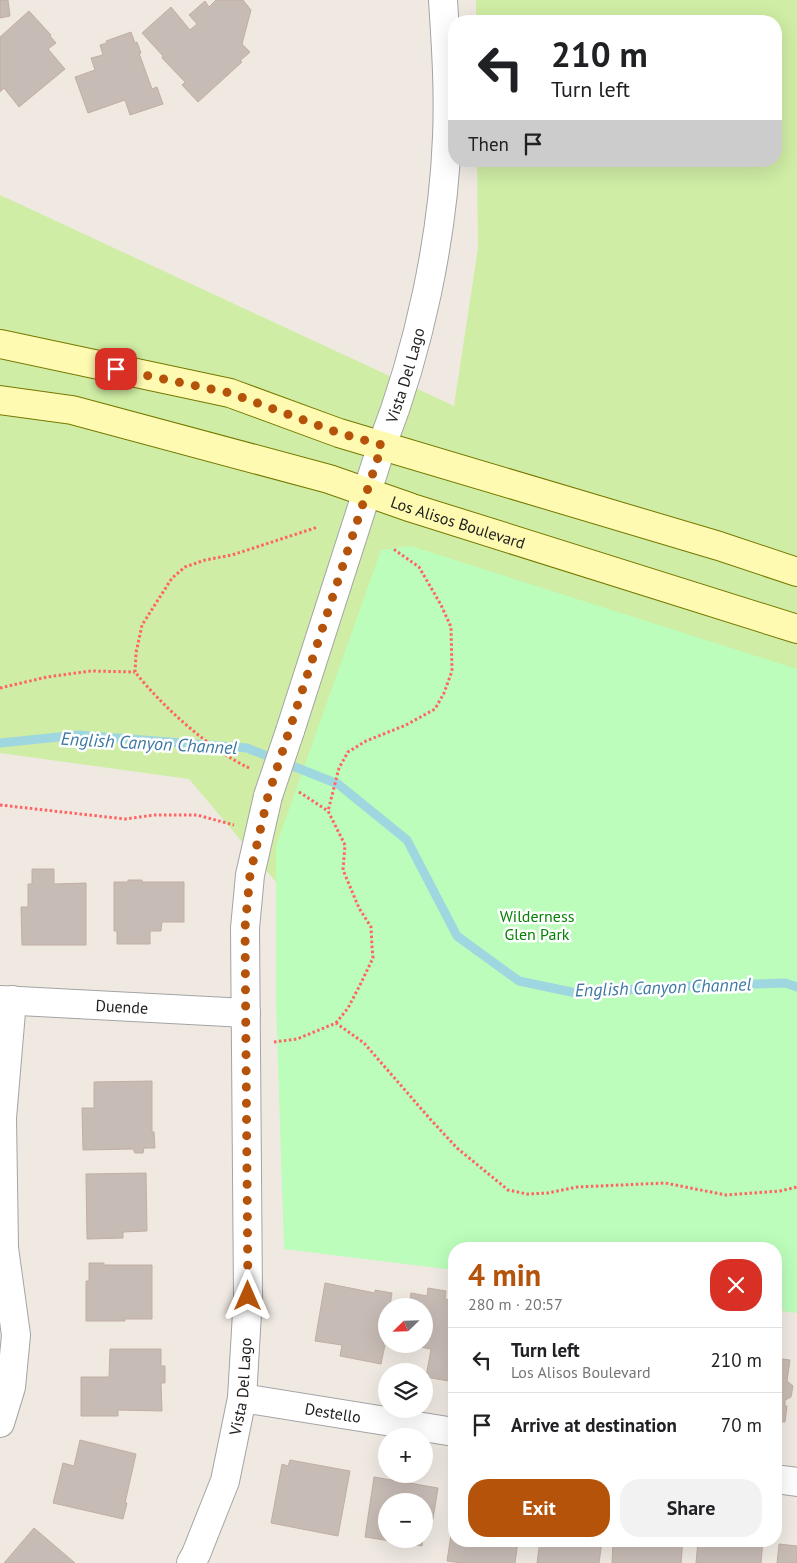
<!DOCTYPE html>
<meta charset="utf-8">
<style>
body{margin:0;font-family:"PT Sans",sans-serif;background:#f2f2f2;color:#202124;height:100vh;display:flex;flex-direction:column;font-size:19px;white-space:nowrap}
*{box-sizing:border-box;margin:0}
p{font-size:16px;color:#757577}
.icon{flex:none;width:28px;height:28px;fill:none;stroke:currentColor;stroke-width:2;stroke-linecap:round;stroke-linejoin:round}
.map{position:relative;flex:1;overflow:hidden}
.sheet{position:absolute;left:448px;top:1242px;width:334px;height:305px;display:flex;flex-direction:column;background:#fff;border-radius:20px;box-shadow:0 5px 20px #0002}
.sheet>*{flex:none}
.top-card{position:absolute;left:448px;top:15px;width:334px;height:152px;border-radius:20px;box-shadow:0 5px 20px #0002;background:#fff;color:#202124;overflow:hidden}
.needle{width:32px;rotate:247deg}
.buttons{position:absolute;left:378px;top:1298px;display:grid;gap:10px}
.buttons a{display:grid;place-items:center;width:55px;height:55px;border-radius:50%;background:#fff;box-shadow:0 5px 20px #0002;font-size:25px}
.pin{position:absolute;display:grid;place-items:center;width:42px;height:42px;color:#fff;margin:-21px;border-radius:10px;box-shadow:0 2px 8px #0006}
.me{position:absolute;width:55px;margin:-28px;rotate:0deg;stroke-linejoin:round;filter:drop-shadow(0 0 4px #0008)}
.turn{display:flex;align-items:center;gap:18px;height:105px;padding:0 20px;font-size:22px}
.turn .icon{width:65px;height:65px;stroke-width:2.5}
.turn b{display:block;font-size:35px;line-height:42px}
.then{display:flex;align-items:center;height:48px;padding:0 20px;background:#0003;gap:10px;font-size:19px}
.round{display:grid;place-items:center;flex:none;width:52px;height:52px;border-radius:20px;background:#f2f2f2}
.headline{display:flex;align-items:center;justify-content:space-between;height:85px;padding:0 20px}
h1{font-size:30px;font-weight:600;line-height:38px;color:#b45309}
.action{display:flex;gap:10px;margin-top:auto;padding:10px 20px}
.action a{flex:1;height:58px;border-radius:20px;background:#b45309;color:#fff;font-size:20px;font-weight:600;line-height:58px;text-align:center}
.action a+a{background:#f2f2f2;color:#202124}
ul{padding:0;list-style:none}
li{display:flex;align-items:center;gap:15px;height:65px;padding:0 20px;border-top:1px solid #e0e0e0}
li div{flex:1}
li b{display:block;font-size:19px}
li em{font-style:normal}
.map>svg:first-child{display:block}
</style>
<div class="map">
<svg width="797" height="1563" viewBox="0 0 797 1563">
<rect width="100%" height="100%" fill="#efe9e2"/>
<polygon fill="#cfeda4" points="476,0 797,0 797,1273 775,1249 488,1249 314,927 189,779 0,753 0,195 454,406 478,248 477,161 775,161 775,21 476,21"/>
<polygon fill="#bcfdbb" points="411,546 797,669 797,1313 775,1310 775,1249 454,1249 454,1270 284,1249 276,1004 276,846 381,550"/>
<g fill="none" stroke-linecap="round" stroke-linejoin="round">
<polyline stroke="#9fd7e0" stroke-width="9" points="0,743 78,735 247,748 338,784 407,840 457,936 519,981 576,993 690,986 785,983 797,987"/>
</g>
<g fill="#c7bbb5" stroke="#c2aea3">
<polygon points="0,0 8,0 10,16 0,18"/>
<polygon points="216,0 243,0 251,10 242,44 250,52 240,61 242,62 198,102 182,85 185,82 162,58 163,56 142,33 171,7 190,30 197,24 189,15 205,1 209,7"/>
<polygon points="29,11 51,35 50,36 56,43 48,49 65,69 19,107 4,88 0,92 0,37"/>
<polygon points="131,32 135,43 137,42 141,53 139,53 152,89 157,87 163,104 130,115 125,100 88,113 75,77 95,70 91,58 103,55 100,45 107,43 106,41"/>
<polygon points="32,869 54,869 54,884 86,883 86,945 22,945 21,907 28,907 28,884 32,884"/>
<polygon points="128,880 142,880 142,882 184,882 184,922 162,922 161,931 150,931 150,944 117,944 117,931 114,931 114,882 128,882"/>
<polygon points="152,1081 152,1132 154,1132 155,1148 144,1148 143,1153 135,1153 133,1149 83,1150 82,1108 94,1108 94,1082"/>
<polygon points="146,1173 147,1231 123,1232 123,1238 87,1239 86,1174"/>
<polygon points="89,1263 104,1263 104,1265 152,1265 152,1319 125,1319 125,1321 86,1321 86,1281 89,1281"/>
<polygon points="325,1283 375,1293 375,1290 392,1293 390,1306 386,1306 386,1327 383,1345 385,1345 381,1364 340,1356 342,1345 315,1341"/>
<polygon points="428,1288 446,1291 445,1299 454,1301 454,1382 426,1377 431,1349 403,1344 424,1344 424,1306 409,1306 411,1293 427,1296"/>
<polygon points="110,1349 161,1349 161,1366 165,1366 165,1383 161,1383 162,1411 118,1410 118,1416 81,1416 81,1377 109,1377"/>
<polygon points="775,1358 790,1360 787,1381 793,1386 791,1397 785,1400 785,1406 787,1406 785,1422 775,1421"/>
<polygon points="80,1440 136,1454 125,1503 127,1503 123,1519 53,1503 63,1463 74,1466"/>
<polygon points="290,1460 350,1471 338,1536 271,1523 282,1464 288,1466"/>
<polygon points="374,1477 438,1488 432,1525 425,1524 424,1534 424,1501 386,1501 386,1539 423,1539 422,1546 365,1537"/>
<polygon points="454,1515 454,1541 518,1541 515,1563 462,1563 447,1561"/>
<polygon points="34,1528 75,1563 4,1563"/>
<polygon points="540,1541 602,1541 599,1563 537,1563"/>
<polygon points="613,1541 636,1543 636,1541 683,1541 681,1563 612,1563"/>
<polygon points="698,1541 763,1541 761,1563 696,1563"/>
<polygon points="779,1544 797,1546 797,1563 777,1563"/>
</g>
<g fill="none" stroke-linecap="round" stroke-linejoin="round">
<g stroke="#a4a4a4" stroke-width="30">
<g id="minor">
<path id="s1" d="M0,1000L246,1013"/>
<path id="s2" d="M242,1398L454,1432"/>
<polyline points="0,1423 11,1387 16,1335 4,1248 2,1118 12,1000"/>
<polyline points="775,1479 797,1482"/>
</g>
</g>
<g stroke="#a4a4a4" stroke-width="30">
<g id="tertiary">
<path id="s3" d="M290,731L382,445C419,350 443,238 447,137C449,91 446,46 443,0"/>
<path id="s4" d="M191,1563L196,1554L225,1481L242,1398L248,1296L245,928L250,875L268,796"/>
</g>
</g>
<g stroke="#767800" stroke-width="30">
<g id="secondary">
<polyline points="0,344 230,393 339,433 719,546 797,572"/>
<path id="s5" d="M0,400L72,410L329,479L412,508L797,629"/>
</g>
</g>
<g stroke="#ff6463" stroke-width="3" stroke-dasharray="2.5 2.5" stroke-linecap="butt">
<polyline points="0,688 47,677 91,671 135,672"/>
<path d="M249,768C209,749 162,706 135,672L136,653L142,625L172,578L185,567L205,560L232,555L318,527"/>
<polyline points="299,792 328,811"/>
<polyline points="0,805 125,819 154,815 197,815 234,825"/>
<polyline points="336,1023 348,1008 360,985 373,958 372,947 371,927 359,908 343,870 345,845 328,811 339,768 348,752 366,741 406,725 435,709 444,693 452,671 451,627 441,605 419,567 392,548"/>
<polyline points="274,1042 297,1039 336,1023 364,1043 431,1120 457,1148 508,1190 527,1194 548,1193 577,1187 665,1183 726,1195 780,1191 797,1187"/>
</g>
<use href="#minor" stroke="#fff" stroke-width="28"/>
<use href="#tertiary" stroke="#fff" stroke-width="28"/>
<use href="#secondary" stroke="#fefab1" stroke-width="28"/>
<g stroke="#a4a4a4" stroke-width="30" stroke-linecap="butt">
<polyline id="tertiary-bridge" points="268,796 290,731"/>
</g>
<use href="#tertiary-bridge" stroke="#fff" stroke-width="28"/>
</g>
<g fill="none" stroke-linecap="round" stroke-linejoin="round">
<polyline stroke="#b45309" stroke-width="9" stroke-dasharray="0 16.2" points="116,369 230,393 339,433 382,445 268,796 250,875 245,928 248,1296"/>
</g>
<g text-anchor="middle" dominant-baseline="central" stroke-width="5" stroke-linejoin="round" paint-order="stroke">
<g font-size="16" fill="#1d1d1d" stroke="#fff">
<text stroke="none"><textPath href="#s3" startOffset="374">Vista Del Lago</textPath></text>
<text stroke="none"><textPath href="#s5" startOffset="475">Los Alisos Boulevard</textPath></text>
<text stroke="none"><textPath href="#s1" startOffset="122">Duende</textPath></text>
<text stroke="none"><textPath href="#s4" startOffset="185">Vista Del Lago</textPath></text>
<text stroke="none"><textPath href="#s2" startOffset="92">Destello</textPath></text>
</g>
<g font-size="16" fill="#058204" stroke="#fff">
<text x="537" y="916">Wilderness<tspan x="537" dy="18">Glen Park</tspan></text>
</g>
<g font-size="18" font-style="italic" fill="#3e79a3" stroke="#fff">
<text transform="translate(149 743) rotate(3)">English Canyon Channel</text>
<text transform="translate(663 987) rotate(-2)">English Canyon Channel</text>
</g>
</g>
</svg>
<div class="buttons">
<a><svg class="needle" viewBox="-14 -14 28 28"><path d="M0-13l5 13h-10z" fill="#e53935"/><path d="M0 13l5-13h-10z" fill="#757577"/></svg></a>
<a><svg class="icon" aria-label="layers" viewBox="0 0 24 24"><path d="M12 4l9 5-9 5-9-5zM3 14l9 5 9-5"/></svg></a>
<a>+</a>
<a>−</a>
</div>
<div class="pin" style="left:116px;top:369px;background:#d93025"><svg class="icon" aria-label="arrive" viewBox="0 0 24 24"><path d="M6 21V4h12l-3 4 3 4H6"/></svg></div>
<svg class="me" style="left:248px;top:1296px" viewBox="-20 -20 40 40"><path d="M0-17L14 15 0 8-14 15z" fill="#b45309" stroke="#fff" stroke-width="4"/></svg>
<div class="top-card">
<div class="turn"><svg class="icon" aria-label="left" viewBox="0 0 24 24"><path d="M17 20v-9H6M10 6l-5 5 5 5"/></svg><div><b>210 m</b>Turn left</div></div>
<div class="then">Then<svg class="icon" aria-label="arrive" viewBox="0 0 24 24"><path d="M6 21V4h12l-3 4 3 4H6"/></svg></div>
</div>
<section class="sheet">
<div class="headline"><div><h1>4 min</h1><p>280 m · 20:57</p></div><a class="round" style="background:#d93025;color:#fff"><svg class="icon" aria-label="close" viewBox="0 0 24 24"><path d="M6 6l12 12M18 6L6 18"/></svg></a></div>
<ul>
<li><svg class="icon" aria-label="left" viewBox="0 0 24 24"><path d="M17 20v-9H6M10 6l-5 5 5 5"/></svg><div><b>Turn left</b><p>Los Alisos Boulevard</p></div><em>210 m</em></li>
<li><svg class="icon" aria-label="arrive" viewBox="0 0 24 24"><path d="M6 21V4h12l-3 4 3 4H6"/></svg><div><b>Arrive at destination</b></div><em>70 m</em></li>
</ul>
<div class="action"><a>Exit</a><a>Share</a></div>
</section>
</div>
